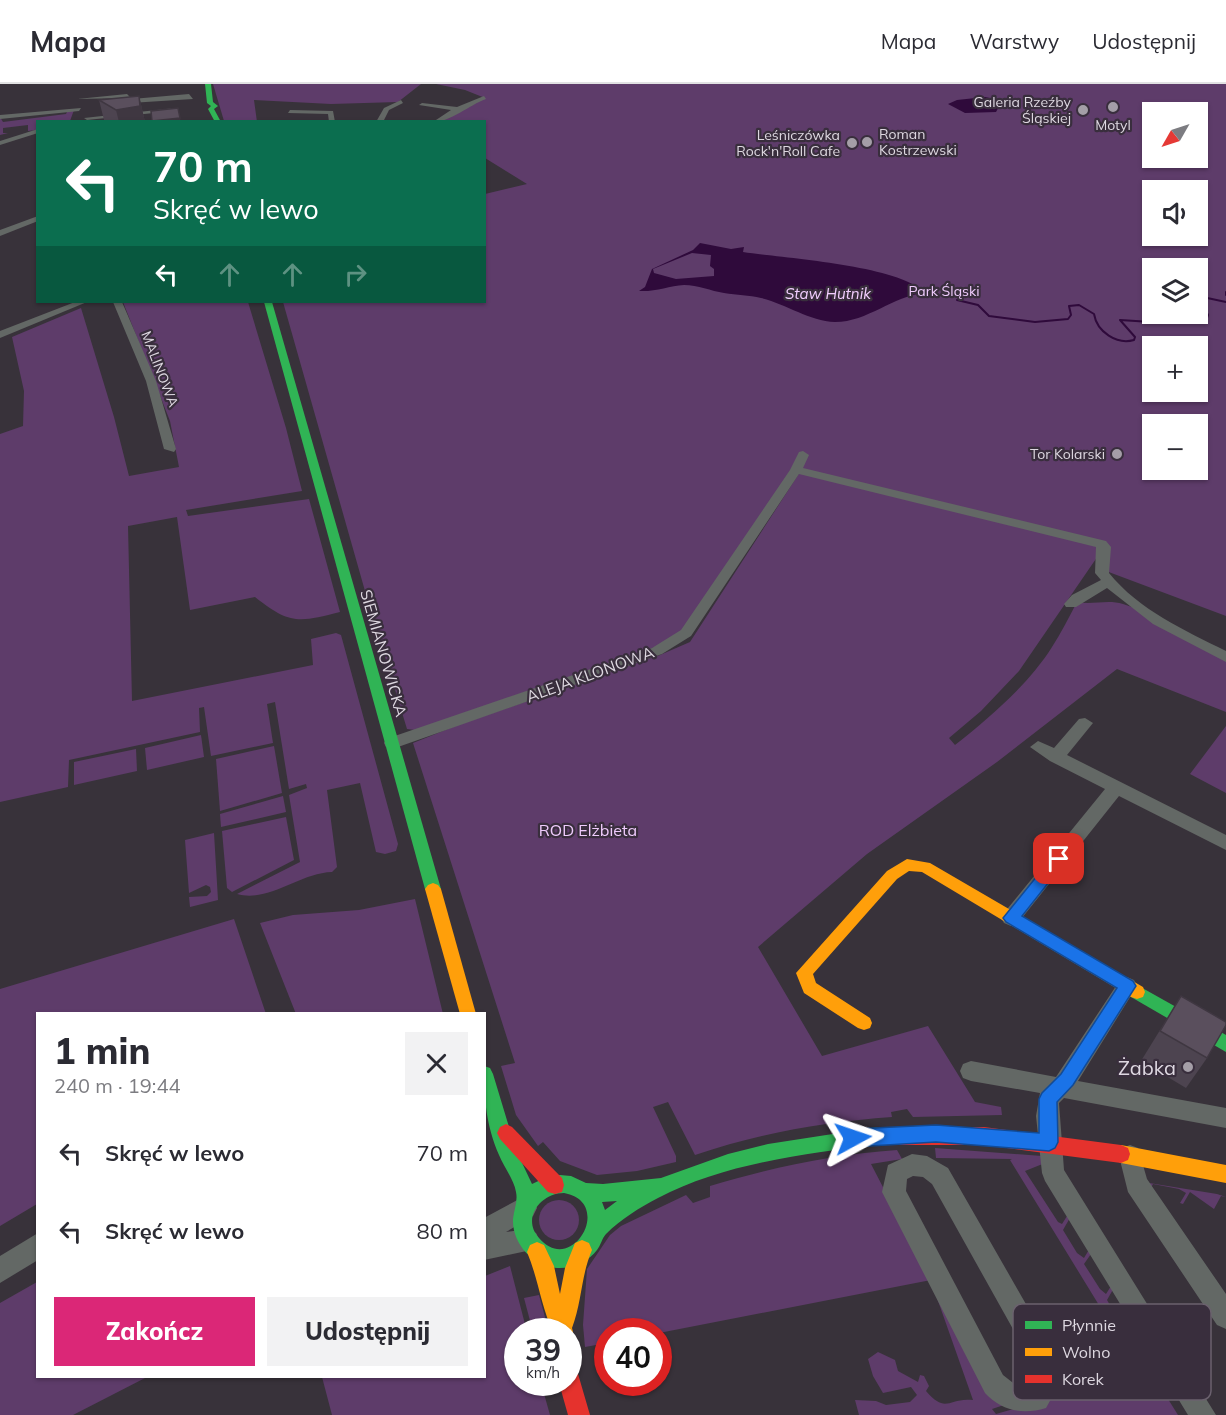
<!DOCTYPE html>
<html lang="pl">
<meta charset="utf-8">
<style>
body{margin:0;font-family:Mulish,sans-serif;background:#f2f2f3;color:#2b2b33;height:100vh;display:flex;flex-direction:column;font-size:22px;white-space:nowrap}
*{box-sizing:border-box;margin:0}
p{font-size:20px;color:#7c7c81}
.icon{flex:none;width:33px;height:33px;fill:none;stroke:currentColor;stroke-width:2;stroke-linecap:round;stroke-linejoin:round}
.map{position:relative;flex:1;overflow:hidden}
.sheet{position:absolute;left:36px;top:928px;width:450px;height:366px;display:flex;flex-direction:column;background:#fff;border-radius:0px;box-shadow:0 2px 4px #0004}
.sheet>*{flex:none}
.banner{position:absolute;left:36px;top:36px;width:450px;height:183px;border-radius:0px;box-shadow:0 2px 4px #0004;background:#0b6e4f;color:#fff;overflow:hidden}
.needle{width:39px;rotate:231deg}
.tools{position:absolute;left:1142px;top:18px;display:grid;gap:12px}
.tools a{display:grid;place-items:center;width:66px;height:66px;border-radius:0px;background:#fff;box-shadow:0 2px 4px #0004;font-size:30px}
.speed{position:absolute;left:504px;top:1234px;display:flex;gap:12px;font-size:30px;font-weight:700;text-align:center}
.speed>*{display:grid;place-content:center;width:78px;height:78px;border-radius:50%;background:#fff;box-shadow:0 2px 4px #0004;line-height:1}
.speed small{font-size:15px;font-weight:400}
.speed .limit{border:9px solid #d22;background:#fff;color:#111}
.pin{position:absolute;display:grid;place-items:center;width:51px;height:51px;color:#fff;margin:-26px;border-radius:12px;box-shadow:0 3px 9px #0006}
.me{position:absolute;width:66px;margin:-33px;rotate:85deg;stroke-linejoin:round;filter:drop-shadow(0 0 4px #0008)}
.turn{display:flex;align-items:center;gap:21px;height:126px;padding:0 18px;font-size:27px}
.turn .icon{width:78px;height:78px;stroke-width:2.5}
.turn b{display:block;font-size:42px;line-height:51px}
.lanes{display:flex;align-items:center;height:57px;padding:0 18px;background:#0003;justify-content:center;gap:30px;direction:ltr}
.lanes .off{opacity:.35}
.round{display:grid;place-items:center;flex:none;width:63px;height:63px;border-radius:0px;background:#f2f2f3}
.overview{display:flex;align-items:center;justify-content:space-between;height:102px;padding:0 18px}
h1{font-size:36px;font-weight:800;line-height:45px}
.button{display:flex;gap:12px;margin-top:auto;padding:12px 18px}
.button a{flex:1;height:69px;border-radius:0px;background:#db2777;color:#fff;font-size:24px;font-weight:800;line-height:69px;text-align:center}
.button a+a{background:#f2f2f3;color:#2b2b33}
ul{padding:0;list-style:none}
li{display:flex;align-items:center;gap:18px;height:78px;padding:0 18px}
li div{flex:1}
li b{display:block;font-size:22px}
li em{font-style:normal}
header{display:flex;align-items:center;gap:36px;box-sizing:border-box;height:84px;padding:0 30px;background:#fff;border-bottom:2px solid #e1e1e2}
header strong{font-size:28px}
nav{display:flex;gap:33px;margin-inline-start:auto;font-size:21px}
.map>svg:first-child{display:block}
</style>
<header>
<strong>Mapa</strong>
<nav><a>Mapa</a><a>Warstwy</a><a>Udostępnij</a></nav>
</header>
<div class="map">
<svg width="1226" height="1331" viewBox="0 0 1226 1331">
<rect width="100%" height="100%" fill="#38323a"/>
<g fill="#5e3c6a" fill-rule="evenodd">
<polygon points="213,0 421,0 398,18 331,20 254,16 257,38 224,37"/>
<path d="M436,0H1226V532L1106,487L1107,466L801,385L682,548L663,560L639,569L415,646L407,645L365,507L283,218H484L485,110L527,100L485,74L484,38L439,37L469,19L485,14L465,6ZM1152,28H1197V74H1152ZM1152,106H1197V152H1152ZM1152,184H1197V230H1152ZM1152,262H1197V308H1152ZM1152,340H1197V386H1152Z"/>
<polygon points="68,26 74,26 70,37 38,38 37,46 28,47 28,41 3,44 3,49 8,49 0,51 0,33 3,38 66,30"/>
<path d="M123,218H248L286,344L302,407L186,426L188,432L309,415L340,528C298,539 289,540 255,513L190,526L177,433L128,442L132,617L313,581L311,555L336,549L341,551L398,760L396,767L385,770L376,768L360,699L327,706L337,783L332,788C299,789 269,819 237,810L300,778L289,711L307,704L306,700L289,705L275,618L267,620L273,659L211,672L204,623L199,624L200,648L69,676L68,703L0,718V350L23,342L24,307L12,253L81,224L114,333L129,392L179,383L170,337Z"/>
<path d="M800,388L1091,457L1102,466L1019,587L981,627L949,654L955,661C990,633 1028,601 1052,563C1061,549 1069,533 1077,518C1093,521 1108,515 1123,520C1159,531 1193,557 1226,575V628L1117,585L997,678L867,770L758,863L822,972L928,942L975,1018L1001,1023L1002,1031L913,1033L907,1025L891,1028L892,1033C824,1038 759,1049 695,1071L668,1018L653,1023L676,1072V1078L637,1087L597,1091L560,1077L543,1058L538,1062L516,1031L501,982L515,979L413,659L458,641L660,571L690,558Z"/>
<polygon points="1226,642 1226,709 1190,690"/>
<polygon points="201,651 204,673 147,686 145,664"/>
<polygon points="274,662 282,709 220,727 216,675"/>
<polygon points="136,665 137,687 74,701 74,678"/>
<polygon points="283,712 286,728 221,743 220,730"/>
<polygon points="286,733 294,776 232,808 227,804 222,747"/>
<polygon points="214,749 218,816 190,823 189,813 207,812 211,808 210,803 206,801 189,809 185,756"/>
<polygon points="415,815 443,930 296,930 260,839 293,831 359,826"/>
<polygon points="234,835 266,930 38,930 37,1120 0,1142 0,905"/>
<path d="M935,1064L1042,1072L1045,1079L1025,1087L1058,1138L1062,1140L1069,1129L1071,1132L1063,1146L1077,1169L1084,1174L1090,1164L1093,1167L1084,1180L1100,1205L1106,1210L1113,1199L1115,1202L1107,1216L1126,1248L1133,1252L1139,1241L1141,1244L1133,1259L1150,1286L1157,1292L1164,1279L1166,1283L1158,1299L1178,1331H859L855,1316L876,1317L886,1321L910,1318L917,1311L911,1303L883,1309L873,1292L868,1275L878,1268L895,1276L898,1287L918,1298L920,1291L924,1292L929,1302L926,1307C947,1331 948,1313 973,1316L931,1197L1007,1320L992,1325L996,1330L1017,1324L1054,1287L1070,1281L1083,1304L1114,1291L1117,1296L1140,1288L1010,1076L1012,1075L936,1074Z"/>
<path d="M897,1066L902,1075L871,1080L931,1196L659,1249L608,1248L607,1259L585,1263L583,1241L587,1185L610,1151L621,1142L686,1111L693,1119L710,1113V1102C772,1083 832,1071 897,1066Z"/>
<polygon points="1143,1098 1217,1110 1226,1113 1221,1112 1214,1125 1190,1108 1183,1120 1180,1119 1186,1109 1179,1105 1153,1100 1148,1109"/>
<circle cx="559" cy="1136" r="20"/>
<polygon points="510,1182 527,1248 518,1248 518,1299 541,1299 550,1331 332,1331 322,1293 484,1293 485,1192"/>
<polygon points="37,1198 38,1293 147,1293 73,1331 0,1331 0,1219"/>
<polygon points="539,1211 549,1248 533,1248 524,1214"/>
</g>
<g fill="#2f0a3b" fill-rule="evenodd">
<polygon points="985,13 995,15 1000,21 996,28 965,29 948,20 957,16"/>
<path d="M700,159L731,165L744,163L743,168C782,174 900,181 925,209C892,212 868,238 835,238C809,237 786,220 761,214C749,211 737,211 724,209C711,207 698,201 684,201C669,202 655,208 639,207L645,203L652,185L693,166ZM692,169L711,171L710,182L714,185V192L676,195L654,189L653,185Z"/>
</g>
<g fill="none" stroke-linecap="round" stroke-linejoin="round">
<g stroke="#2f0a3b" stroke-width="2">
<polyline points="1226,208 1226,211"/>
<path d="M957,216L978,221L989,232L1035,238L1068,235L1071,231L1069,222L1079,221L1094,230C1097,248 1117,261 1134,256L1135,253L1120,236L1151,238L1167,230"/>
<polyline points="1174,230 1206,237 1208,231 1198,212 1226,218"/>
</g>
<g fill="#636865" fill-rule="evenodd">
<polygon points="127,10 132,15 189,10 193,15 130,19 125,14 77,15"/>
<path d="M484,12L486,15C469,21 451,38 433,38L451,26L419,21L422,19L457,23Z"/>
<polygon points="401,16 403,19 389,26 383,38 376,38 384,24"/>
<polygon points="81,24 79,27 0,35 0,31"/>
<polygon points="175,24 173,27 87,36 84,34"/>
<polygon points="290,26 333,27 335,38 329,38 328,30 288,29"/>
<polygon points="38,45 38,49 0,61 0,57"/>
<polygon points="38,132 38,137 0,152 0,146"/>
<polygon points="75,218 87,218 0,254 0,247"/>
<polygon points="113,218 122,218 156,297 176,365 174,368 164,365 146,297"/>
<path d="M803,367L809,371L803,384L1106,457L1111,463L1109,489C1139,526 1184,546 1226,567V578L1153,540L1107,504L1076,523H1066L1064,520L1072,511L1101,496L1095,489L1096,463L799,390L691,552L662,570L398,663H386L384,659L386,655L652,564L681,546L790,386L799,368Z"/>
<polygon points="1085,634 1093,639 1067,671 1226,751 1226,766 1119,712 1018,839 1011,842 1004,839 1001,834 1004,829 1105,705 1050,677 1030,663 1038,657 1054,664 1079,635"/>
<polygon points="1127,893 1134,896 1137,902 1078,997 1226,1024 1226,1044 1064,1014 1059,1019 1064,1086 1216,1331 1188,1331 1045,1097 1042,1089 1036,1032 1040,1009 971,997 963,994 960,987 963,980 971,977 1056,993 1120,896"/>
<polygon points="1130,1061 1138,1064 1147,1095 1226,1210 1226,1245 1217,1241 1128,1108 1119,1072 1122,1064"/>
<path d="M912,1070L927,1072L948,1084L1054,1269L1061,1297L1046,1324C1023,1331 1002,1327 985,1309L882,1108L888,1081ZM913,1092L923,1093L932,1100L1033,1281L1035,1295L1029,1303L1017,1302L1003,1291L906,1107L907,1095Z"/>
<polygon points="525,1112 533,1116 537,1124 533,1132 506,1148 528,1145 536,1149 540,1157 536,1165 484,1176 484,1134"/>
<polygon points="38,1149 38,1176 0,1199 0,1172"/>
</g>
<g fill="#30b455" fill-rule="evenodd">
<polygon points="205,0 211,0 213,18 218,22 214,25 221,38 215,38 208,25 211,22 207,19"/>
<polygon points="264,218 272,218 441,805 438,809 433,811 428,809 425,805"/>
<polygon points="1137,901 1226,951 1226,968 1131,913 1129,908 1131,903"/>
<path d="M484,982L490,984L493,990L516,1066L532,1100L549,1092L560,1091L571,1092L586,1099L603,1100L661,1094L728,1070L768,1060L878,1043L884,1046L887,1052L884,1058L878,1061C807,1069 722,1080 658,1114C639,1124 621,1135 606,1150C602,1154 601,1161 597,1166C589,1177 572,1185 557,1184C533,1182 512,1160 513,1135C514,1126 518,1117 516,1108C514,1096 504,1083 499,1071C486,1041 484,1015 484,982ZM564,1109C615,1118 572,1193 539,1154C521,1134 541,1109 564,1109ZM617,1117L605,1126L602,1118Z"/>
</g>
<g fill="#ff9f0a" fill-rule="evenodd">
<polygon points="907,775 930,779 1143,903 1145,908 1143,913 1137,915 1131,913 922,788 909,787 897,795 813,890 816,899 870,934 872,939 870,944 864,946 858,944 804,909 796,889 887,787"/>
<polygon points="433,799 438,801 441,805 476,930 460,930 425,805 428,801"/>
<polygon points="1121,1061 1226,1081 1226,1099 1121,1079 1114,1076 1112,1070 1114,1064"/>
<path d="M582,1156L589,1159L592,1166C581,1191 582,1218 572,1244L573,1248L568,1256V1248H553C541,1222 538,1194 527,1168L530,1161L537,1158L544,1161L554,1182L560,1210L565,1184L575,1159Z"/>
</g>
<g fill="#e5322d" fill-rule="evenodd">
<polygon points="506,1040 512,1043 562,1094 564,1101 562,1108 555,1110 548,1108 500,1055 497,1049 500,1043"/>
<polygon points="878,1043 984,1043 1121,1061 1128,1064 1130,1070 1128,1076 1121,1079 984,1061 878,1061 872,1058 869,1052 872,1046"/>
<polygon points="568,1281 576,1283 590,1331 568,1331 559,1299 568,1299"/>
</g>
</g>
<g fill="#4d4450">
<polygon points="139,12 145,38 106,38 104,36 99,16"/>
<polygon points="1181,912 1207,974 1186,1004 1141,977"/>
</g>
<g fill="#3f3741">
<polygon points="139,12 145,38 119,38 116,26"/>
<polygon points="178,24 181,38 152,38 152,37"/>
</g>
<g fill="#5a4f5d" stroke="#3f3741" stroke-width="1.5">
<polygon points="139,12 140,22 116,26 99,16"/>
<polygon points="178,24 180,34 152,37 151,27"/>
<polygon points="1181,912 1226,938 1226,941 1207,974 1160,947"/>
</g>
<polygon fill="#1a73e8" stroke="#114b97" stroke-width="1.5" points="1059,769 1064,771 1066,775 1064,779 1022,832 1133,897 1136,902 1073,1001 1057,1018 1058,1058 1055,1064 1049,1067 936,1058 853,1063 846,1060 843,1054 846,1048 853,1045 936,1041 1039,1049 1039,1015 1042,1009 1061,990 1117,904 1006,838 1003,834 1054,771"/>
<g fill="#a49ea7" stroke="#392e3d" stroke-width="2">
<circle cx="1113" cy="23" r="6"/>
<circle cx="1083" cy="26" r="6"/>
<circle cx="867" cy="58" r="6"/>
<circle cx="852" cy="59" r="6"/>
<circle cx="1117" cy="370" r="6"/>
<circle cx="1188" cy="983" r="6"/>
</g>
<g text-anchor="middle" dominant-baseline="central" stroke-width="4.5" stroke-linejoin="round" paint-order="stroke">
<g font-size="14" fill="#ded8e1" stroke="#392e3d" text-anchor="end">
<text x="1071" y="18">Galeria Rzeźby<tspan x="1071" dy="16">Śląskiej</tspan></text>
<text x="1113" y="41" text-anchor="middle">Motyl</text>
<text x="879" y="50" text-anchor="start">Roman<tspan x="879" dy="16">Kostrzewski</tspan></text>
<text x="840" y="51">Leśniczówka<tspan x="840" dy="16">Rock'n'Roll Cafe</tspan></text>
<text x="1105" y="370">Tor Kolarski</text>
</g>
<g font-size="14" fill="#efcbfc" stroke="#392e3d">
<text x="944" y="207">Park Śląski</text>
</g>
<g font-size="14" fill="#ded8e1" stroke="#392e3d">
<text transform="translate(160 285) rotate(69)">MALINOWA</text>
</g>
<g font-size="15" font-style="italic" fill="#f2ceff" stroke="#392e3d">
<text x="828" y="209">Staw Hutnik</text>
</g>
<g font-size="16" fill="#ded8e1" stroke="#392e3d">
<text transform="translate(384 569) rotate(74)">SIEMIANOWICKA</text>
<text transform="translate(590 590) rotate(-20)">ALEJA KLONOWA</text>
</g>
<g font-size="16" fill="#efcbfc" stroke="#392e3d">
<text x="588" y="746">ROD Elżbieta</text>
</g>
<g font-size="20" fill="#ded8e1" stroke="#392e3d" text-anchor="end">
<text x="1176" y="983">Żabka</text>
</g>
</g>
<rect x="1013" y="1220" width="198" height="96" rx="9" fill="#392e3d" stroke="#6b616e" stroke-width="1.5"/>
<rect x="1025" y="1237" width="27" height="8" fill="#30b455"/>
<rect x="1025" y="1264" width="27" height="8" fill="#ff9f0a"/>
<rect x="1025" y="1291" width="27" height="8" fill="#e5322d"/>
<g font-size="16" fill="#ded8e1">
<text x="1062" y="1247">Płynnie</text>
<text x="1062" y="1274">Wolno</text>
<text x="1062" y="1301">Korek</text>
</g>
</svg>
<div class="tools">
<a><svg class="needle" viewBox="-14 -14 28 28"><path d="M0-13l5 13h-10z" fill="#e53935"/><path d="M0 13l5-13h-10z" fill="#7c7c81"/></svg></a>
<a><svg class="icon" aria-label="sound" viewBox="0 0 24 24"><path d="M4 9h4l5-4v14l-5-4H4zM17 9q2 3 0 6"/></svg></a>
<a><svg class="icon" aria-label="layers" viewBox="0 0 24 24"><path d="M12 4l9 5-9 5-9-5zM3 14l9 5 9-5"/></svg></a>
<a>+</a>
<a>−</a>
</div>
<div class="speed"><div>39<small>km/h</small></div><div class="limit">40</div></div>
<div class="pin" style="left:1059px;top:775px;background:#d93025"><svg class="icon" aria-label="arrive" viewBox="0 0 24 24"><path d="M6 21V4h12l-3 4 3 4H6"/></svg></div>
<svg class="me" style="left:853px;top:1054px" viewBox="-20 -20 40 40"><path d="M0-17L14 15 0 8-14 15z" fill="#1a73e8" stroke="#fff" stroke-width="4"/></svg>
<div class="banner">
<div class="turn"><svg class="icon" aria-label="left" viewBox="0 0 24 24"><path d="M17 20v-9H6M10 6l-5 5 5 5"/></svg><div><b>70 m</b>Skręć w lewo</div></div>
<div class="lanes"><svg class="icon" aria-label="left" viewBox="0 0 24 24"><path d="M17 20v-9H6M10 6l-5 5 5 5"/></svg><svg class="icon off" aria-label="ahead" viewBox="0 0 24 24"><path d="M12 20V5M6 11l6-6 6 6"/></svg><svg class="icon off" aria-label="ahead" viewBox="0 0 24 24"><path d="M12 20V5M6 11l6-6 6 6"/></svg><svg class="icon off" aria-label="right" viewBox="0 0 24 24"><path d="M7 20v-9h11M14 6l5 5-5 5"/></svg></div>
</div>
<section class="sheet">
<div class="overview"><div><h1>1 min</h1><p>240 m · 19:44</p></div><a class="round"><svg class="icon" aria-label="close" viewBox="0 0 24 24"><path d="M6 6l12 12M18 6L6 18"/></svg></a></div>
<ul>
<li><svg class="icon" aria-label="left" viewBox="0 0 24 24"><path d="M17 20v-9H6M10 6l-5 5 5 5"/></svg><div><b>Skręć w lewo</b></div><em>70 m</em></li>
<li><svg class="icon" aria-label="left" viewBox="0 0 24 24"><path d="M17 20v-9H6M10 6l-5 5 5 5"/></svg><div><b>Skręć w lewo</b></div><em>80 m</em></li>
</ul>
<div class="button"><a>Zakończ</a><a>Udostępnij</a></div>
</section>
</div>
